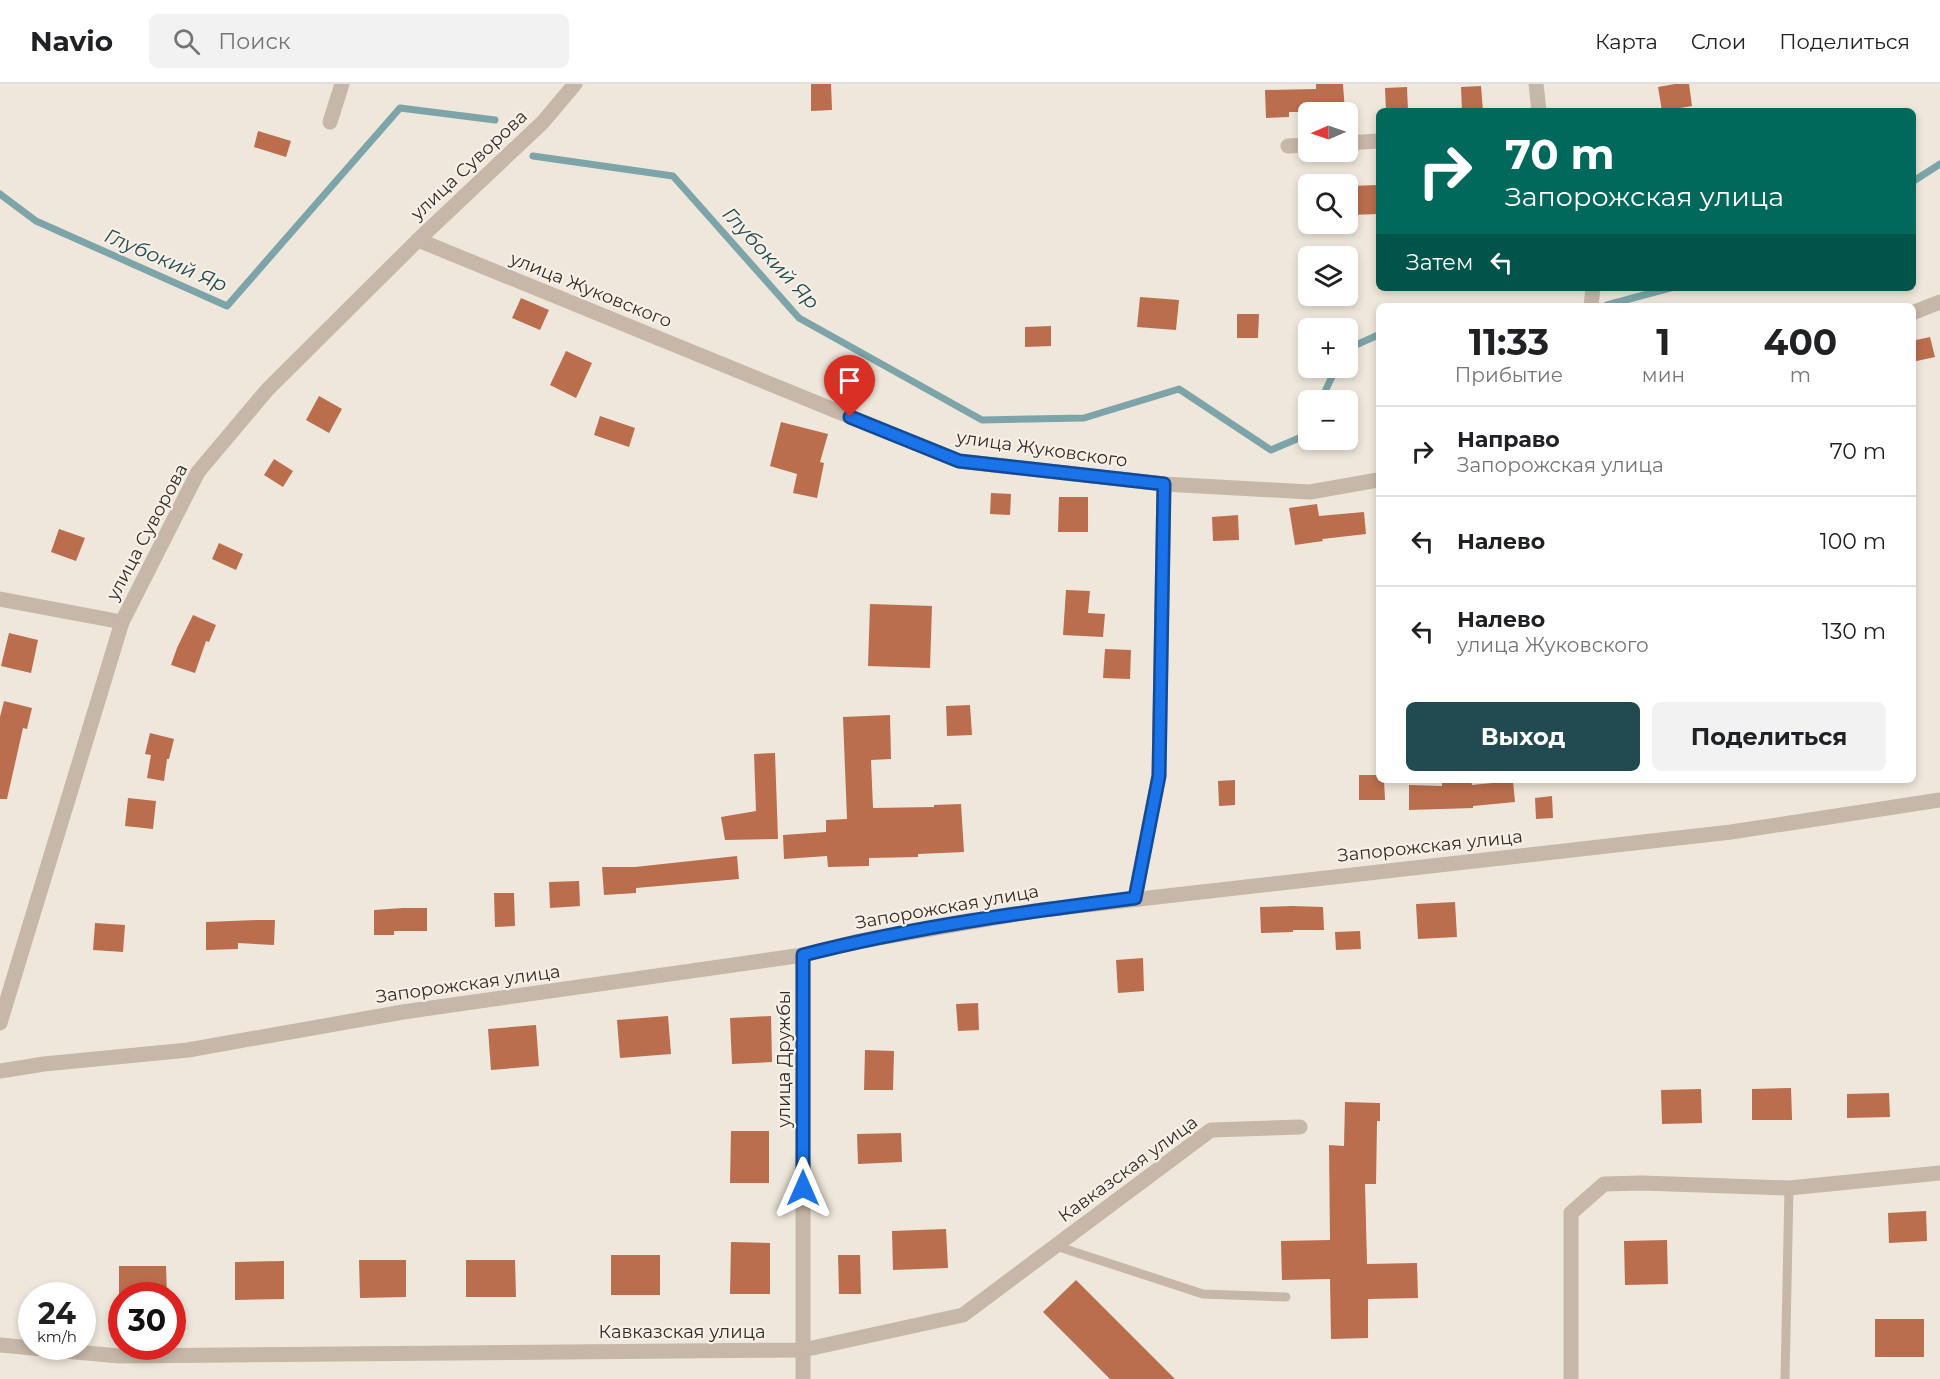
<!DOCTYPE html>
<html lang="ru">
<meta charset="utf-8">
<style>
body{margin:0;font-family:Montserrat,sans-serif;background:#f2f2f2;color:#202124;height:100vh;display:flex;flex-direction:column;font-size:22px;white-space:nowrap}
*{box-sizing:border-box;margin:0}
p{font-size:20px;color:#757577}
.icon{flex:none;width:33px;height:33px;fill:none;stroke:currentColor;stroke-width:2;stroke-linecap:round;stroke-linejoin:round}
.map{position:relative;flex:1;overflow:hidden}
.panel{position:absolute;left:1376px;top:219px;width:540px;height:480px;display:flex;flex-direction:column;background:#fff;border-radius:9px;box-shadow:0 3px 9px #0003}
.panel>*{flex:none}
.top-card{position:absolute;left:1376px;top:24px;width:540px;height:183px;border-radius:9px;box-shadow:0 3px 9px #0003;background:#00695c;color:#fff;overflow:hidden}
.needle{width:39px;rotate:268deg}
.buttons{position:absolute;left:1298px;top:18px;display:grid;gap:12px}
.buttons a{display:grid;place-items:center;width:60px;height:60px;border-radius:9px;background:#fff;box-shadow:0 3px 9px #0003;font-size:30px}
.speed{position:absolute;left:18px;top:1198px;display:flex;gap:12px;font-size:30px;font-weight:700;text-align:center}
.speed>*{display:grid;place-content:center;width:78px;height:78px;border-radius:50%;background:#fff;box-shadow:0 3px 9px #0003;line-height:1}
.speed small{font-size:15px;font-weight:400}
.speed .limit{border:9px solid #d22;background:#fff;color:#111}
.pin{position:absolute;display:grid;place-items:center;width:51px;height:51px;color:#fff;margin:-62px -26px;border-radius:50% 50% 50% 0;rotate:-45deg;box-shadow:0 0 6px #0007}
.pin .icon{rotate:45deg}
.me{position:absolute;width:66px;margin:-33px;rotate:0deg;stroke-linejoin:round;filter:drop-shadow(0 0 4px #0008)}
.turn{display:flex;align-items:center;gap:21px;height:126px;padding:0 30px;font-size:27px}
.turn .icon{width:78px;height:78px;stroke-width:2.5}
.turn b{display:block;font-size:42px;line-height:51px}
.then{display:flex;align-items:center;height:57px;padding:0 30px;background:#0003;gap:12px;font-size:22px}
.eta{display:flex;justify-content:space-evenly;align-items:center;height:102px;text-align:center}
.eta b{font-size:36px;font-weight:700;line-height:42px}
.cta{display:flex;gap:12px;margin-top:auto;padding:12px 30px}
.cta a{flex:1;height:69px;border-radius:9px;background:#214b51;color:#fff;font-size:24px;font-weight:700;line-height:69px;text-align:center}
.cta a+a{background:#f2f2f2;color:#202124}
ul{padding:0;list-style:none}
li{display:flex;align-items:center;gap:18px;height:90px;padding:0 30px;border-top:2px solid #e0e0e0}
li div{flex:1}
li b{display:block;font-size:22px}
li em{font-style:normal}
header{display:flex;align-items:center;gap:36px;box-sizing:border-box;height:84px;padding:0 30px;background:#fff;border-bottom:2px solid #e0e0e0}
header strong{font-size:28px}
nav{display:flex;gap:33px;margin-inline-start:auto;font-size:21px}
.search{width:420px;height:54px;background:#f2f2f2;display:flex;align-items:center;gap:15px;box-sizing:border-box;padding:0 21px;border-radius:9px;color:#757577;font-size:22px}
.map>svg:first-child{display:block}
</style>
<header>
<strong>Navio</strong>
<div class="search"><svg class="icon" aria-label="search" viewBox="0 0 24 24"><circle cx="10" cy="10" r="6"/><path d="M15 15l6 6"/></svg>Поиск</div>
<nav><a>Карта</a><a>Слои</a><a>Поделиться</a></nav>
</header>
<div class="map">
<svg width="1940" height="1295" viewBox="0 0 1940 1295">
<rect width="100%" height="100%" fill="#efe7db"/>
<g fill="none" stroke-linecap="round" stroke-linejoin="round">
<g stroke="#7da5a9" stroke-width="7">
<polyline points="533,72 673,92 799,234 982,336 1084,334 1179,305 1271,366 1304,352 1308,344"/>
<polyline points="1912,98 1940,80"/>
<polyline points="0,110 36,137 227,222 400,24 495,36"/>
<polyline points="1607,221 1670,204"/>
<polyline points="1347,265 1378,251"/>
<polyline points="1321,316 1336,284"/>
</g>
</g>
<g fill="#ba6e4e">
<polygon points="811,0 831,0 832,26 811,27"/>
<polygon points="1316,0 1343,0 1345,28 1289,28 1289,33 1266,34 1265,6 1316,5"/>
<polygon points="1675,0 1689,0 1692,22 1662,27 1658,3"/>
<polygon points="1481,2 1483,27 1462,27 1461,3"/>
<polygon points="1407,3 1408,27 1386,27 1385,4"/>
<polygon points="258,47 291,57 286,73 254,63"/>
<polygon points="1378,101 1378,130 1351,131 1350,102"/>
<polygon points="1140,213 1179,216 1176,246 1137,243"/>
<polygon points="521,214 549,226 540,246 512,234"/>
<polygon points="1237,230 1259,230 1258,254 1237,254"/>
<polygon points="1051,242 1051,262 1025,263 1025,243"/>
<polygon points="1930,253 1935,273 1912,278 1912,257"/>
<polygon points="566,267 592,279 576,314 550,301"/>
<polygon points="319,312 342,325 329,349 306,336"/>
<polygon points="600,332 635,344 629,363 594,351"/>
<polygon points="781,338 828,350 820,378 824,379 817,414 793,409 797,390 770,382"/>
<polygon points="274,375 293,387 283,403 264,391"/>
<polygon points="991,409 1011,410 1010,431 990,430"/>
<polygon points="1059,413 1088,413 1088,448 1058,448"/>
<polygon points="1317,420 1319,432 1364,428 1366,450 1322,455 1323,457 1295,461 1289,424"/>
<polygon points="1238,431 1239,456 1213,457 1212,433"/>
<polygon points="59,445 85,454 76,477 51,468"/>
<polygon points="219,459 243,470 236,486 212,475"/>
<polygon points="1066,506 1090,507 1088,529 1105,530 1103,553 1063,551"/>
<polygon points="870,520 932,522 930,584 868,582"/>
<polygon points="193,531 216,541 209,558 206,557 195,589 171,581 177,564"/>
<polygon points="9,549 38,556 31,589 1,582"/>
<polygon points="1105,565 1131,566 1130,595 1103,594"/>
<polygon points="4,617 32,624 27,645 23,644 7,715 0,715 0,633"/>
<polygon points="970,621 972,651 947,652 946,622"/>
<polygon points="890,631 891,675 871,676 873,724 934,723 934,721 961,720 964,768 918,770 918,773 869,774 869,782 828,783 827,772 784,775 783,751 826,748 826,736 847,735 843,633"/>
<polygon points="150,649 174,655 169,675 167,675 164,697 147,694 151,671 145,670"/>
<polygon points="775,669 778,755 725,756 721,733 756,727 754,670"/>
<polygon points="1359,691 1378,691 1378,696 1384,696 1385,716 1359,716"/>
<polygon points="1235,696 1235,721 1219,722 1218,697"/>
<polygon points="1459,696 1471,696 1472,701 1513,697 1515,718 1473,722 1473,724 1409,726 1409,701 1442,702 1442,697"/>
<polygon points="1552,712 1553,734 1536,735 1535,714"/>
<polygon points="128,714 156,717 153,745 125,742"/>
<polygon points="737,772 739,795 636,804 636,809 604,811 602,783 635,783"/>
<polygon points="579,797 580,822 550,824 549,798"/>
<polygon points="494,809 514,809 515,842 495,843"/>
<polygon points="1455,818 1457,853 1418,855 1416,820"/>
<polygon points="1292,822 1323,823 1324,846 1293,846 1293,848 1261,849 1260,823"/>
<polygon points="403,824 427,824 427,847 394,847 394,851 374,851 374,826"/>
<polygon points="256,836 275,836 274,861 238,859 238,865 206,866 206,838"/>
<polygon points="95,839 125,841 123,868 93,866"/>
<polygon points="1360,847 1361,865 1336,866 1335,848"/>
<polygon points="1143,874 1144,907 1118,909 1116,876"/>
<polygon points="978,919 979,946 958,947 956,920"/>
<polygon points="668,932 671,970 620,974 617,936"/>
<polygon points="771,932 772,978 732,980 730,934"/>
<polygon points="536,941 539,982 491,986 488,945"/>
<polygon points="865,966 894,967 893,1006 864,1006"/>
<polygon points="1791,1004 1792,1036 1752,1036 1752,1005"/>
<polygon points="1701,1005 1702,1039 1662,1040 1661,1006"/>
<polygon points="1889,1009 1890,1033 1847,1034 1847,1010"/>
<polygon points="1345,1018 1380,1019 1380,1037 1377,1037 1376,1100 1365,1100 1367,1180 1417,1179 1418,1214 1368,1215 1368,1254 1331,1255 1330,1195 1282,1196 1281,1157 1330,1156 1329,1061 1344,1062"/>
<polygon points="731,1047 769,1047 769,1099 730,1099"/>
<polygon points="901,1049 902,1078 858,1080 857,1050"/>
<polygon points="1926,1127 1927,1157 1889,1159 1888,1129"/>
<polygon points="946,1145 948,1184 893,1186 892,1147"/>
<polygon points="1667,1156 1668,1200 1625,1201 1624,1157"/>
<polygon points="731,1158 770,1159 770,1210 730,1210"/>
<rect x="611" y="1171" width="49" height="40"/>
<polygon points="838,1171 860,1171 861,1210 839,1210"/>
<polygon points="359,1176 406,1176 406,1213 360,1214"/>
<polygon points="466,1176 515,1176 516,1213 466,1213"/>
<polygon points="284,1177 284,1215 235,1216 235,1178"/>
<polygon points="119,1182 166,1182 167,1212 119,1212"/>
<polygon points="1076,1196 1175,1295 1110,1295 1043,1228"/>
<rect x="1875" y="1235" width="49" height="38"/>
</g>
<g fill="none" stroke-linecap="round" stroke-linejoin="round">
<g stroke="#c6b7a8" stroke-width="9">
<polyline points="1056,1162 1203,1210 1286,1213"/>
<polyline points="1785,1295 1789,1104"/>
</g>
<g stroke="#c6b7a8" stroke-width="15">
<polyline points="1536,0 1539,27"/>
<polyline points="330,38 342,0"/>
<polyline points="1347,59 1378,57"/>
<polyline points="1288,62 1308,61"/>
<polyline points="418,156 959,377 1164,400 1310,408 1378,396"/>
<polyline points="1591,222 1593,204"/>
<polyline points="1912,229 1940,218"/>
<polyline points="0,515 122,538"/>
<polyline points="1135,814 1159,691 1164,400"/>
<polyline points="803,871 803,1295"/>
<polyline points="0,939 122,538 198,388 268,305 418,156 543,38 575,0"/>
<polyline points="0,987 44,980 188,966 403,928 803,871 855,858 1034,827 1731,748 1940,716"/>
<polyline points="0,1261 119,1272 803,1266 963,1231 1211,1046 1300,1043"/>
<polyline points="1571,1295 1571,1129 1604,1100 1642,1099 1789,1104 1940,1089"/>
</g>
</g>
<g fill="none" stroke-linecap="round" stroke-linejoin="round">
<g stroke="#114b97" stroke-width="15">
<path id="route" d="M803,1104V871C912,843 1024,828 1135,814L1159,692L1164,400L959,377L850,333"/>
</g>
<use href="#route" stroke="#1a73e8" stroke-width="10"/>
</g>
<g text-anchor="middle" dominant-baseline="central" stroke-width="4.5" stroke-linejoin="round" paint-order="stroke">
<g font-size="18" fill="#332c28" stroke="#f7f0e7">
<text transform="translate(469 81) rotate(-43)">улица Суворова</text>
<text transform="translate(591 206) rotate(22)">улица Жуковского</text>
<text transform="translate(1042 365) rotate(8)">улица Жуковского</text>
<text transform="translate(147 448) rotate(-62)">улица Суворова</text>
<text transform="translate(1430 762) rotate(-6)">Запорожская улица</text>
<text transform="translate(947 823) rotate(-10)">Запорожская улица</text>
<text transform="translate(468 900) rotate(-8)">Запорожская улица</text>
<text transform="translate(784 975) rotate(-90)">улица Дружбы</text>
<text transform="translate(1128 1085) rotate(-36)">Кавказская улица</text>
<text x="682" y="1248">Кавказская улица</text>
</g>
<g font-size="20" font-style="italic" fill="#214b51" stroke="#f7f0e7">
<text transform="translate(771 174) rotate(47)">Глубокий Яр</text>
<text transform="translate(166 176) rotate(23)">Глубокий Яр</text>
</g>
</g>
</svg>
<div class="buttons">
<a><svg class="needle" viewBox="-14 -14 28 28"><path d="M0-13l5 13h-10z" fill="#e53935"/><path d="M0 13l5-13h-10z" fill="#757577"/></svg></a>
<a><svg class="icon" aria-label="search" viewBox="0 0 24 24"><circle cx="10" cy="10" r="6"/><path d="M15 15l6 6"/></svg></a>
<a><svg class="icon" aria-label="layers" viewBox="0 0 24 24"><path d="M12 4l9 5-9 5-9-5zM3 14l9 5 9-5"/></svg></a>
<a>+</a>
<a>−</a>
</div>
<div class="speed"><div>24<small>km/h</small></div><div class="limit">30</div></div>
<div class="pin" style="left:850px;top:333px;background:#d93025"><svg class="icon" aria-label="arrive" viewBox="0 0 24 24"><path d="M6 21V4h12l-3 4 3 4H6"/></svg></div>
<svg class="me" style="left:803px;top:1104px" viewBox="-20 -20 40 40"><path d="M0-17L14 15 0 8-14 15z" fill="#1a73e8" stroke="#fff" stroke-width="4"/></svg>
<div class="top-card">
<div class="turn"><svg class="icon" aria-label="right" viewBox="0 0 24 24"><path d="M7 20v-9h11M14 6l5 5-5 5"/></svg><div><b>70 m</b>Запорожская улица</div></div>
<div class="then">Затем<svg class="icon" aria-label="left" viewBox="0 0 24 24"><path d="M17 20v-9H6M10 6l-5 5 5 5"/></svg></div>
</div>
<section class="panel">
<div class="eta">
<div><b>11:33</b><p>Прибытие</p></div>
<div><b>1</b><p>мин</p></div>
<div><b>400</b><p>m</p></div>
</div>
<ul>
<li><svg class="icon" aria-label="right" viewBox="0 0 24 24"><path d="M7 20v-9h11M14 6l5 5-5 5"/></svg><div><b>Направо</b><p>Запорожская улица</p></div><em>70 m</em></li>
<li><svg class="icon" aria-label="left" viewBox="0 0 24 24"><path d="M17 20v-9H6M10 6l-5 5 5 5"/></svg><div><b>Налево</b></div><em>100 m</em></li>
<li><svg class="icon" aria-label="left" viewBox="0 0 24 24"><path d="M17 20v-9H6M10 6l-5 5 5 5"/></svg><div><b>Налево</b><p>улица Жуковского</p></div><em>130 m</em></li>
</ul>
<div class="cta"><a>Выход</a><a>Поделиться</a></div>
</section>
</div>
